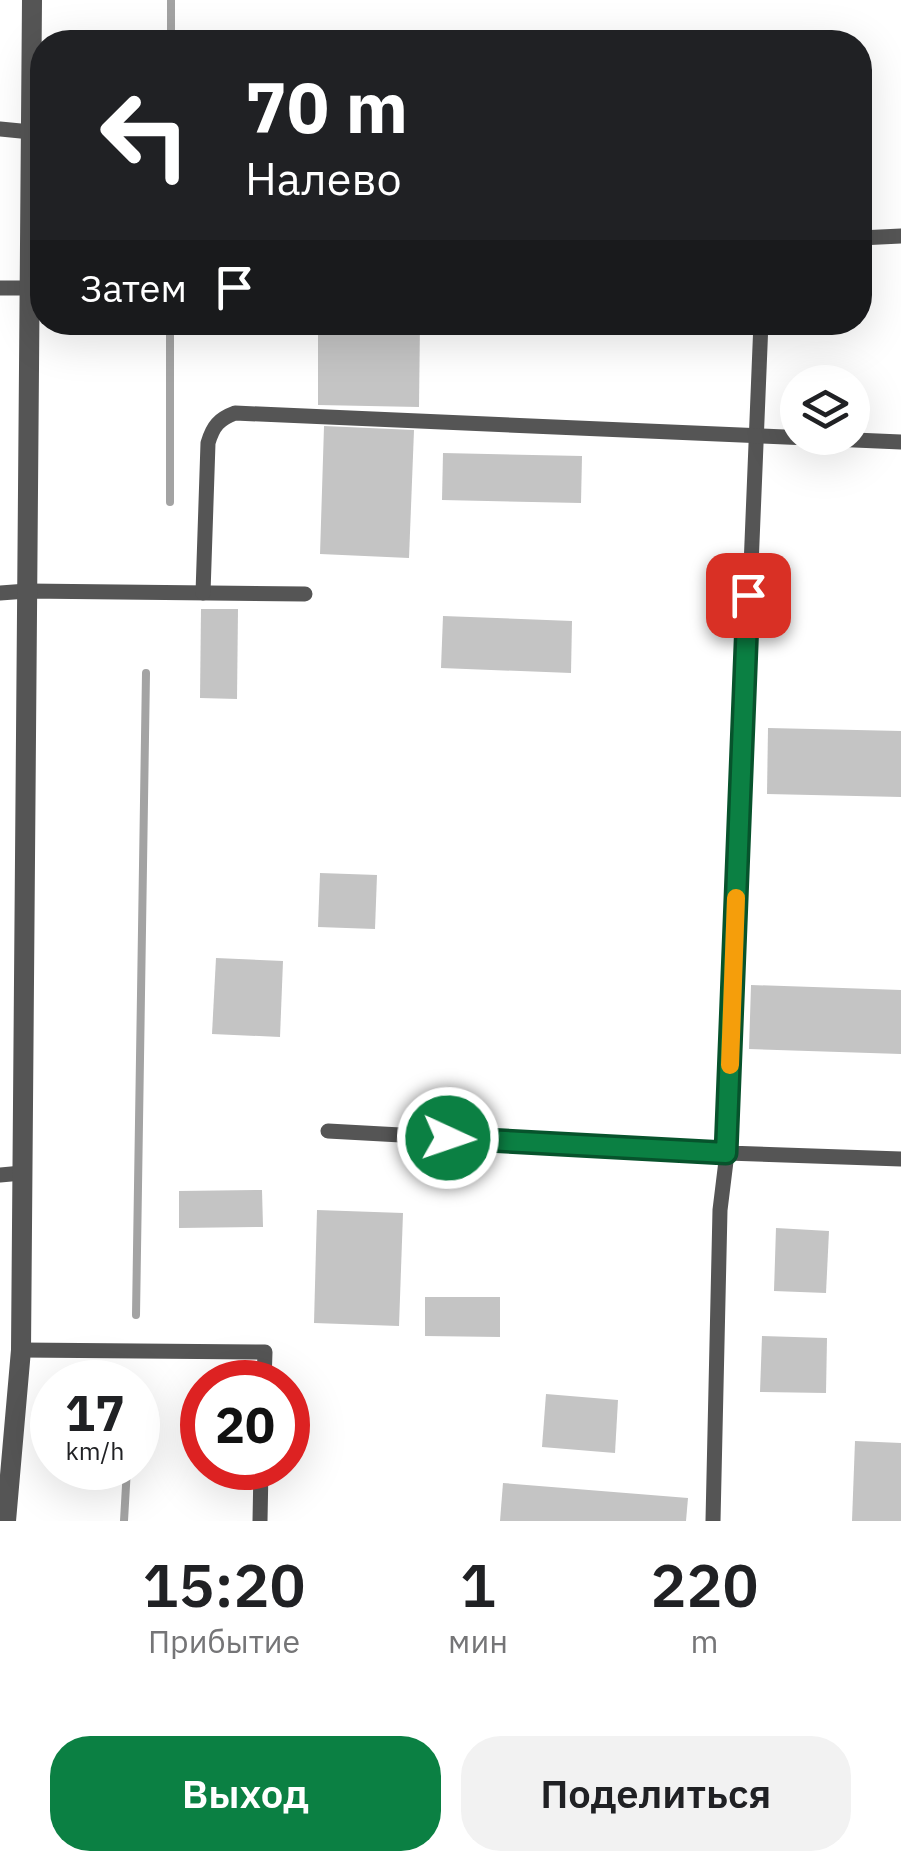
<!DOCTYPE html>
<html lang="ru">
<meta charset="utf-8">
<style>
body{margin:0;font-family:"IBM Plex Sans",sans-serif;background:#f2f2f2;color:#202124;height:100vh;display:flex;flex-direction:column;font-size:38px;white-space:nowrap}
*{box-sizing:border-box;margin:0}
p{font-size:32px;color:#757577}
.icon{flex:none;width:55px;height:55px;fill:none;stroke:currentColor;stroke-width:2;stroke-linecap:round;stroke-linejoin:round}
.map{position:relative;height:1521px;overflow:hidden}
.panel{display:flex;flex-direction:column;background:#fff;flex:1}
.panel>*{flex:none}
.hud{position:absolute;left:30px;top:30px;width:842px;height:305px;border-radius:40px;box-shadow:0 10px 40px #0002;background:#202124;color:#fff;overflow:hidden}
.controls{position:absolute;left:780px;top:365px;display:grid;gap:20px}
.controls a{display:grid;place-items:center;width:90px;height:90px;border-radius:50%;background:#fff;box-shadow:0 10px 40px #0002;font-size:50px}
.speed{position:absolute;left:30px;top:1360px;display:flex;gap:20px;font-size:50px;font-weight:700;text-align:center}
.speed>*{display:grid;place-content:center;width:130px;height:130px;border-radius:50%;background:#fff;box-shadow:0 10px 40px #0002;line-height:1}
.speed small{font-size:25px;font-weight:400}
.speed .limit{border:15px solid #d22;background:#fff;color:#111}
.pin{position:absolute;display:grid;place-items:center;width:85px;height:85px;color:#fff;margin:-42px;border-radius:20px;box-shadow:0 5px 15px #0006}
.me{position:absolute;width:110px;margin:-55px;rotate:93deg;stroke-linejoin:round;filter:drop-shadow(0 0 8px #0008)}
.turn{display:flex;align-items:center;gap:35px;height:210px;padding:0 50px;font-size:45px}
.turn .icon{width:130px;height:130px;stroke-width:2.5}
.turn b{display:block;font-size:70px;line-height:85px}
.then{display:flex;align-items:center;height:95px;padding:0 50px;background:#0003;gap:20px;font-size:38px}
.eta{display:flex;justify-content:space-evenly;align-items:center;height:170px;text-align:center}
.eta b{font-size:60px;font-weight:600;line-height:70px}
.action{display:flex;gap:20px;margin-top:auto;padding:20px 50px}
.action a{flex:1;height:115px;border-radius:40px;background:#0b8043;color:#fff;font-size:40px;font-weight:600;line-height:115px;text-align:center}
.action a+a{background:#f2f2f2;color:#202124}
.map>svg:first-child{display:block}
</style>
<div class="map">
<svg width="901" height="1521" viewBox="0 0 901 1521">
<rect width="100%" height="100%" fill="#fff"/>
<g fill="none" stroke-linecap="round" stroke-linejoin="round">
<g stroke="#a3a3a3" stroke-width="8">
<polyline points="171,42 171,0"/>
<polyline points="170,502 170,322"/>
<polyline points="136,1315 146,673"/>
<polyline points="124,1521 127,1468"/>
</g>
</g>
<g fill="#c4c4c4">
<polygon points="318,322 420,322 419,407 318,405"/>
<polygon points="324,426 414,430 409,558 320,554"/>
<polygon points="443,453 582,456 581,503 442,500"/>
<polygon points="201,609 238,609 237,699 200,698"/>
<polygon points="443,616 572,621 571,673 441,668"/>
<polygon points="768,728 901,731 901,797 767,794"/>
<polygon points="320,873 377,875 375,929 318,927"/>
<polygon points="216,958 283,961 280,1037 212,1034"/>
<polygon points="751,985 901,990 901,1054 749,1049"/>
<polygon points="262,1190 263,1227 179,1228 179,1191"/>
<polygon points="317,1210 403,1213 399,1326 314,1323"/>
<polygon points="776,1228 829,1231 826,1293 774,1291"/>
<polygon points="425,1297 500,1297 500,1337 425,1336"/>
<polygon points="762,1336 827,1338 826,1393 760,1392"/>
<polygon points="546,1394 618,1400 615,1453 542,1447"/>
<polygon points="855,1441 901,1443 901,1521 852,1521"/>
<polygon points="503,1483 688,1498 686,1521 500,1521"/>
</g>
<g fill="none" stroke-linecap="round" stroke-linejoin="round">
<g stroke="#555" stroke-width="15">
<polyline points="0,129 31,132"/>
<polyline points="860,238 901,236"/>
<polyline points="0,288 30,288"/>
<polyline points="761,322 727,1153 901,1159"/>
<polyline points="0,593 27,591 305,594"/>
<path d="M203,593L208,443C213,426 219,419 235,413L901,442"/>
<polyline points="328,1131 727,1153 720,1210 713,1521"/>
<polyline points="0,1175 22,1173"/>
<polyline points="21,1350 265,1352 264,1382"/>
<polyline points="260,1521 261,1468"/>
</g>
<polyline stroke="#555" stroke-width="20" points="6,1521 21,1350 32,0"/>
</g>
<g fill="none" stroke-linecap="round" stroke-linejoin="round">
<g stroke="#07532c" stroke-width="25">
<polyline id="route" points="448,1138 726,1153 748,595"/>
</g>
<use href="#route" stroke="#0b8043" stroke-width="18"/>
<polyline stroke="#f59e0b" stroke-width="18" points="730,1065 736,898"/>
</g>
</svg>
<div class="controls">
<a><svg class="icon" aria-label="layers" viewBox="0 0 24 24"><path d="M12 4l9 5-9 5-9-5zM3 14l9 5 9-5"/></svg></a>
</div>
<div class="speed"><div>17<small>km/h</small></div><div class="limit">20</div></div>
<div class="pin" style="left:748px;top:595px;background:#d93025"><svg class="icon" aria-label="arrive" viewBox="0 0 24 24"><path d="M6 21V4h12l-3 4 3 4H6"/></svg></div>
<svg class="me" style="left:448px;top:1138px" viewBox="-20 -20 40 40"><circle r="17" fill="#0b8043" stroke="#fff" stroke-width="3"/><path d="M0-11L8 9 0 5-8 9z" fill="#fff"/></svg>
<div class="hud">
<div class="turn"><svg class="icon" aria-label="left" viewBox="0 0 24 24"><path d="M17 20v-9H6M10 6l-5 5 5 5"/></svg><div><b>70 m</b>Налево</div></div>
<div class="then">Затем<svg class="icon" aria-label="arrive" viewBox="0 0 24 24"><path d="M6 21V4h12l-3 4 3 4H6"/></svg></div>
</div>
</div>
<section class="panel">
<div class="eta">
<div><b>15:20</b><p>Прибытие</p></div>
<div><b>1</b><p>мин</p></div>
<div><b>220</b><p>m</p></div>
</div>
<div class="action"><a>Выход</a><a>Поделиться</a></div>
</section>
